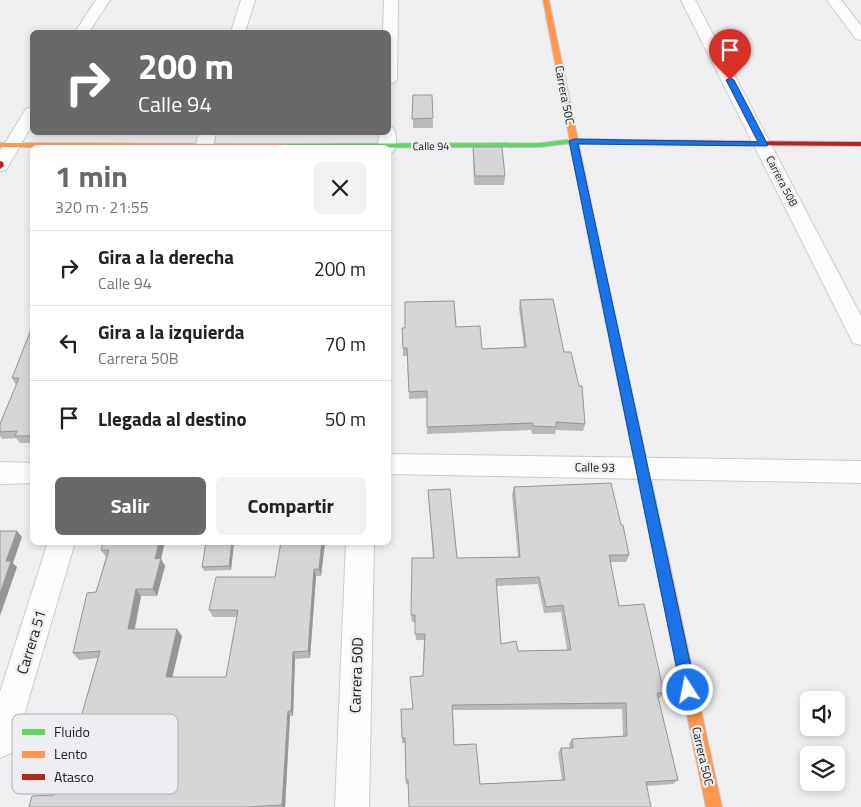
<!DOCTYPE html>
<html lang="es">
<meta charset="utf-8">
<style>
body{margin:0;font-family:"Titillium Web",sans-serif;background:#f2f2f2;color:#222;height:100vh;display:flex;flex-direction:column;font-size:19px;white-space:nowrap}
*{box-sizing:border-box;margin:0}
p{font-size:16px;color:#767676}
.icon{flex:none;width:28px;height:28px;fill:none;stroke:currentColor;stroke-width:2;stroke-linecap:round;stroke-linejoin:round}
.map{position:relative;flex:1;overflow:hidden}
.panel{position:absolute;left:30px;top:145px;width:361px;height:400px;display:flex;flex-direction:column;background:#fff;border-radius:8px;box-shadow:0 2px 8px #0003}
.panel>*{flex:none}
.banner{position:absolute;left:30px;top:30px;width:361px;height:105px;border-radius:8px;box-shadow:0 2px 8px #0003;background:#69696a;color:#fff;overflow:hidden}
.tools{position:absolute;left:800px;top:691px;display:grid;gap:10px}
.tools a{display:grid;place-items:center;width:45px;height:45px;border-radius:8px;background:#fff;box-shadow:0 2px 8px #0003;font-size:25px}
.pin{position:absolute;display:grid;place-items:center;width:42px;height:42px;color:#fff;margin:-51px -21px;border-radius:50% 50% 50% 0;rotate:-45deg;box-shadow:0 0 5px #0007}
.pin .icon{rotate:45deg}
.me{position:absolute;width:55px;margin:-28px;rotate:349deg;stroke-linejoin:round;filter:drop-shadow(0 0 4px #0008)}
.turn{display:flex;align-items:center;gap:18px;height:105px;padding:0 25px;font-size:22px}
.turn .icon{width:65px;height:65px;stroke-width:2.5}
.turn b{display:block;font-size:35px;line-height:42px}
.round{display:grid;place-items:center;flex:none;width:52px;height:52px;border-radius:8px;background:#f2f2f2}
.head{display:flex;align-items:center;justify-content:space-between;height:85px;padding:0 25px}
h1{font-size:30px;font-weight:700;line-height:38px;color:#69696a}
.primary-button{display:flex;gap:10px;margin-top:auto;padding:10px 25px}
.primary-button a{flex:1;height:58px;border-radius:8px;background:#69696a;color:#fff;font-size:20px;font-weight:700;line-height:58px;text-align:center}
.primary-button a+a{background:#f2f2f2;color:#222}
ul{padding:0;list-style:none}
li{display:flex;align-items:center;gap:15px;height:75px;padding:0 25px;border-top:1px solid #e0e0e0}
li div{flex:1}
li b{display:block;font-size:19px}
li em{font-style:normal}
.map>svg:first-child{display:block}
</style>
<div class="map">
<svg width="861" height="807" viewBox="0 0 861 807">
<rect width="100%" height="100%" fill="#efeff1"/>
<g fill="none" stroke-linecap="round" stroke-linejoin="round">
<g stroke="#cbcbcd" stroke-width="2">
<g id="street">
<polygon points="96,0 110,0 89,32 75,32"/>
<polygon points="241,0 255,0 245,32 231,32"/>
<polygon points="384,0 398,0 397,79 395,82 389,84 389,32 383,32"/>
<polygon points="681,0 695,0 861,316 861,345 853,343 850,337"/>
<polygon points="827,0 841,0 861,26 861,40 856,39"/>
<polygon points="32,107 32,125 6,170 0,171 0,151 26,109"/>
<path d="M389,127L393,128C397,134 397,146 393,152L389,153V148H378L379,132H389Z"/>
<polygon points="199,132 216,132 213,148 195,148"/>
<polygon points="389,454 861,461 861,483 389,474"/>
<polygon points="0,462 32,463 32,483 0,484"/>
<polygon points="48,542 75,542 16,742 11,753 0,758 0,692"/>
<polygon points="346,542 374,542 369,807 335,807"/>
</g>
</g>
<g stroke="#cbcbcd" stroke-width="2">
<g id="fast">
<polygon points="573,139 623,140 627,142 623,144 573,143 541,147 280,148 279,146 283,144 541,143"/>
<polygon points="596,248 601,251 669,561 667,565 662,567 657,565 655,561 591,251"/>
</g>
</g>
<g stroke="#cbcbcd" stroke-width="2">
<g id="slow">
<polygon points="543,0 549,0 601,251 596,254 591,251"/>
<polygon points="0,143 283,144 287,146 286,148 0,147"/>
<polygon points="662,555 667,557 669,561 722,807 706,807 655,561 657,557"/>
</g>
</g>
<g stroke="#cbcbcd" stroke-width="2">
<g id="jam">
<polygon points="620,140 861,142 861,146 623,144 619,142"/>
<polygon points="0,161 3,162 4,166 0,169"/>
</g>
</g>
<use href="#street" fill="#fdfdfd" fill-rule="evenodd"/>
<use href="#fast" fill="#63d668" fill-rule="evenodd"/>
<use href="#slow" fill="#ff974d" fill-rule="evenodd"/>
<use href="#jam" fill="#b3261e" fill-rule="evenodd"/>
</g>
<g fill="#b8b8b9" fill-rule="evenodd">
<polygon points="413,95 432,95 433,128 413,128"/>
<polygon points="473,147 505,176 504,185 474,185 473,156"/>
<polygon points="520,300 564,352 585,424 583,431 556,430 555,434 532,434 531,430 427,434 427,398 409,399 407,356 403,356 403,335 456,327 482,349 524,347 519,308"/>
<polygon points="32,327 32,443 20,443 16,438 2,439 0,436 0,424 16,385 12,378"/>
<path d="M514,487L629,555L626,562H610L619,606L664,693L660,698H658L678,780L673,784L647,786L406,784L405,743H402V738L413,709L423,676L424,640H416L415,622H412L411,615L433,558L428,490L457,558L518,557L512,495ZM538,584L544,613L561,612L567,650L518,651L501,644L497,586ZM622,709L623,736L572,739L569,744L570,748H561L558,753L562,780L480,784L454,745L453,710Z"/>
<polygon points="103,542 161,559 165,566 157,596 141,596 135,629 182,636 172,677 226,677 237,617 213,617 209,610 275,577 325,542 321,576 316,576 310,658 295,659 293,716 290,716 285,807 29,807 54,795 73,745 98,658 79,660 73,653 96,592 106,557 101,550"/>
<polygon points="206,542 234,542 231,570 204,571 202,567"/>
</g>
<g fill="#969696">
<polygon points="17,531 22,537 13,563 17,567 0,616 0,594 6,561"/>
<polygon points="159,542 165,542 161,559 165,566 157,596 153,589 155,559"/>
<polygon points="232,542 234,542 231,570 229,566"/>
<polygon points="322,542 325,542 321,576 319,569"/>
<polygon points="314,569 316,576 310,658 308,651"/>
<polygon points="136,589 141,596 133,635 128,629"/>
<polygon points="177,629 182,636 171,683 166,677"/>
<polygon points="293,652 295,659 293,716 291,711"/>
<polygon points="288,711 290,716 285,807 283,807 282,805"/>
</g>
<g fill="#d6d6d7" stroke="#969696" fill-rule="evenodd">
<polygon points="413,95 432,95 433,118 412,119"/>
<polygon points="473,147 502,147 505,176 475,176"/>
<polygon points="553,299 564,352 571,352 579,386 582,386 585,424 556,422 556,427 533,426 533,423 427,427 427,391 409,392 407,348 403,348 402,328 405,328 405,302 454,301 456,327 480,326 482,349 526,347 520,300"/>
<polygon points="32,327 32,436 15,436 17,431 0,432 0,424 19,378 12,378"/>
<path d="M611,483L621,525H623L629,555H609L619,606L644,604L664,693H657L678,780L646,782L651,807H409L408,780H406L405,738H402L401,709H413L410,677L423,676L425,634H415V615H411L412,558H434L428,490L450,489L457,558L520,557L514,487ZM539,577L546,607L563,605L571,650L518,651L516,641L501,644L496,579ZM626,703L627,736L572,739L573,748H561L565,780L480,784L476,744L454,745L452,705Z"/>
<polygon points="0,531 17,531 6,561 11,561 0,594"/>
<polygon points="103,542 159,542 155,559 161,558 153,589 136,589 128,629 177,629 166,677 226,677 238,610 209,610 216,577 275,577 281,542 322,542 319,569 314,569 308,651 293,652 291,711 288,711 282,805 247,807 29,807 32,796 54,795 65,746 73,745 100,651 73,653 87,593 96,592 109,550 101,550"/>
<polygon points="206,542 232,542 229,566 202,567"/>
</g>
<polygon fill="#1a73e8" stroke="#114b97" points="730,78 734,80 768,145 767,146 578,144 696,690 693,695 688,697 683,695 681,690 569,141 574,139 758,142 726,80"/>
<g text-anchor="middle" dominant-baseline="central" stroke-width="4.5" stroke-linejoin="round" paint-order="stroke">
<g font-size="11" fill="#212122" stroke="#eeeef2">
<text transform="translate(431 146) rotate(-1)">Calle 94</text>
<text transform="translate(782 181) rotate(63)">Carrera 50B</text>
</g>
<g font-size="12" fill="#212122" stroke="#eeeef2">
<text transform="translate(565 95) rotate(79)">Carrera 50C</text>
<text transform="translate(595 467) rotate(1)">Calle 93</text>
<text transform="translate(703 756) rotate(77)">Carrera 50C</text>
</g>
<g font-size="15" fill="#212122" stroke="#eeeef2">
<text transform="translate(31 642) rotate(-73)">Carrera 51</text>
<text transform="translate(356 675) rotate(-88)">Carrera 50D</text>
</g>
</g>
<rect x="12" y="714" width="166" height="80" rx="8" fill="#eeeef2" stroke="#b0b0b4" stroke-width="1"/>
<rect x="22" y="729" width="23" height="6" fill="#63d668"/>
<rect x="22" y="751" width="23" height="7" fill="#ff974d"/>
<rect x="22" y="774" width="23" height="6" fill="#b3261e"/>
<g font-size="14" fill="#212122">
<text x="54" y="737">Fluido</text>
<text x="54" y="759">Lento</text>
<text x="54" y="782">Atasco</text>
</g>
</svg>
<div class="tools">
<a><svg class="icon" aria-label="sound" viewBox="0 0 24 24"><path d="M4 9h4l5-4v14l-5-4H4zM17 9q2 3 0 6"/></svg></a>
<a><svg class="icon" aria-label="layers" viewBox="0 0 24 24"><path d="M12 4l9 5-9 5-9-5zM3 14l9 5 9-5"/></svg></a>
</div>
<div class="pin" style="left:730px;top:80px;background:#d93025"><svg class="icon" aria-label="arrive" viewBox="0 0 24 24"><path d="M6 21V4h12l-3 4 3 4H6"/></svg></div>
<svg class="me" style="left:688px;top:690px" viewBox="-20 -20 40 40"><circle r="17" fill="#1a73e8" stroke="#fff" stroke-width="3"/><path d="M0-11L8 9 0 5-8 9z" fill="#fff"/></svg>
<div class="banner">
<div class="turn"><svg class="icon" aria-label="right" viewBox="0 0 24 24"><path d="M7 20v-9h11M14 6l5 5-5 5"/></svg><div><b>200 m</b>Calle 94</div></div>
</div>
<section class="panel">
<div class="head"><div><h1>1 min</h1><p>320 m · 21:55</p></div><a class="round"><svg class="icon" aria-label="close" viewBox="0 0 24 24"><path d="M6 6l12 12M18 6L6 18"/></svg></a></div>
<ul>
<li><svg class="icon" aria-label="right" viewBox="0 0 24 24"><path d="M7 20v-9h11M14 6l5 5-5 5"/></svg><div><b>Gira a la derecha</b><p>Calle 94</p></div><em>200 m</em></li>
<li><svg class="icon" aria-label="left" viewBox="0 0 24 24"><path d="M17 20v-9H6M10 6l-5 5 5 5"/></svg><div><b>Gira a la izquierda</b><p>Carrera 50B</p></div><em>70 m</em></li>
<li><svg class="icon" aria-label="arrive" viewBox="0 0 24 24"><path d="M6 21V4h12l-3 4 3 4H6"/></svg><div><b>Llegada al destino</b></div><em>50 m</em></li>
</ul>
<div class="primary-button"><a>Salir</a><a>Compartir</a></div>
</section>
</div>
